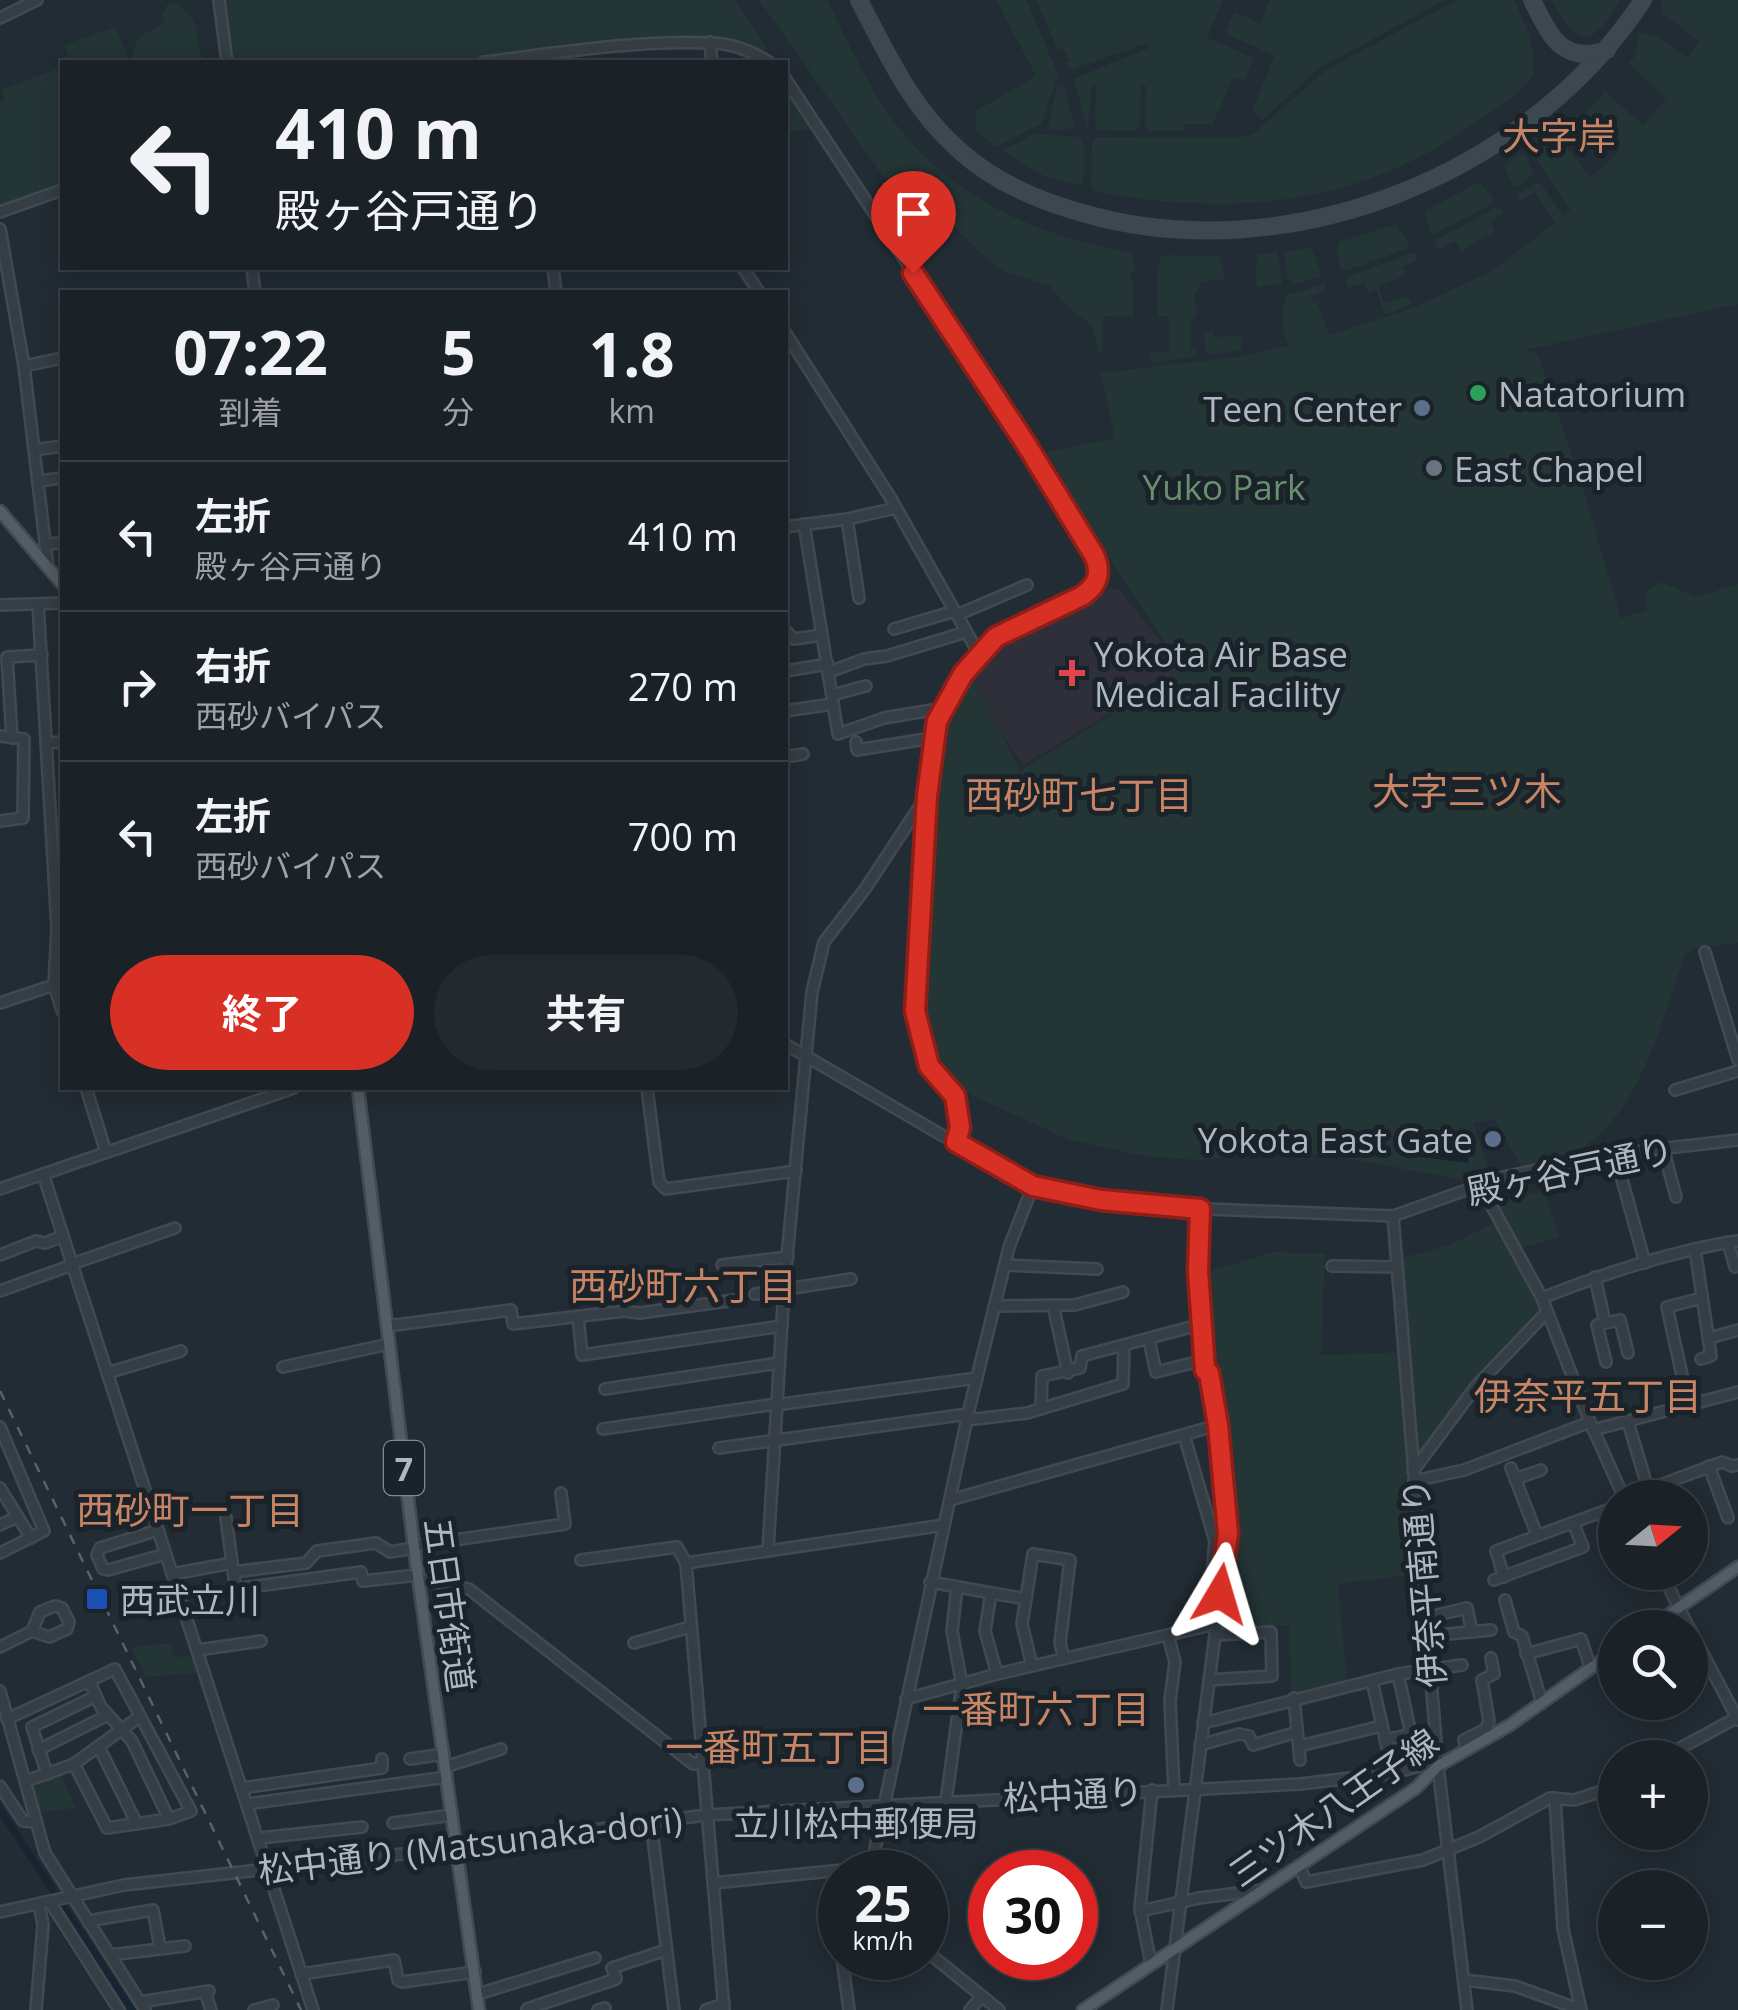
<!DOCTYPE html>
<html lang="ja">
<meta charset="utf-8">
<style>
body{margin:0;font-family:"Open Sans","Noto Sans JP",sans-serif;background:#23292f;color:#f1f3f6;height:100vh;display:flex;flex-direction:column;font-size:38px;white-space:nowrap}
*{box-sizing:border-box;margin:0}
p{font-size:32px;color:#9fa3a7}
.icon{flex:none;width:55px;height:55px;fill:none;stroke:currentColor;stroke-width:2;stroke-linecap:round;stroke-linejoin:round}
.map{position:relative;flex:1;overflow:hidden}
.drawer{position:absolute;left:60px;top:290px;width:728px;height:800px;display:flex;flex-direction:column;background:#1a2127;border-radius:0px;box-shadow:0 5px 25px #0003,0 0 0 2px #383e44}
.drawer>*{flex:none}
.top-card{position:absolute;left:60px;top:60px;width:728px;height:210px;border-radius:0px;box-shadow:0 5px 25px #0003,0 0 0 2px #383e44;background:#1a2127;color:#f1f3f6;overflow:hidden}
.needle{width:65px;rotate:72deg}
.controls{position:absolute;left:1598px;top:1480px;display:grid;gap:20px}
.controls a{display:grid;place-items:center;width:110px;height:110px;border-radius:50%;background:#1a2127;box-shadow:0 5px 25px #0003,0 0 0 2px #383e44;font-size:50px}
.speed{position:absolute;left:818px;top:1850px;display:flex;gap:20px;font-size:50px;font-weight:700;text-align:center}
.speed>*{display:grid;place-content:center;width:130px;height:130px;border-radius:50%;background:#1a2127;box-shadow:0 5px 25px #0003,0 0 0 2px #383e44;line-height:1}
.speed small{font-size:25px;font-weight:400}
.speed .limit{border:15px solid #d22;background:#fff;color:#111}
.pin{position:absolute;display:grid;place-items:center;width:85px;height:85px;color:#fff;margin:-102px -42px;border-radius:50% 50% 50% 0;rotate:-45deg;box-shadow:0 0 10px #0007}
.pin .icon{rotate:45deg}
.me{position:absolute;width:110px;margin:-55px;rotate:7deg;stroke-linejoin:round;filter:drop-shadow(0 0 8px #0008)}
.turn{display:flex;align-items:center;gap:35px;height:210px;padding:0 50px;font-size:45px}
.turn .icon{width:130px;height:130px;stroke-width:2.5}
.turn b{display:block;font-size:70px;line-height:85px}
.eta{display:flex;justify-content:space-evenly;align-items:center;height:170px;text-align:center}
.eta b{font-size:60px;font-weight:700;line-height:70px}
.button{display:flex;gap:20px;margin-top:auto;padding:20px 50px}
.button a{flex:1;height:115px;border-radius:60px;background:#d93025;color:#fff;font-size:40px;font-weight:700;line-height:115px;text-align:center}
.button a+a{background:#23292f;color:#f1f3f6}
ul{padding:0;list-style:none}
li{display:flex;align-items:center;gap:30px;height:150px;padding:0 50px;border-top:2px solid #383e44}
li div{flex:1}
li b{display:block;font-size:38px}
li em{font-style:normal}
.map>svg:first-child{display:block}
</style>
<div class="map">
<svg width="1738" height="2010" viewBox="0 0 1738 2010">
<rect width="100%" height="100%" fill="#222c34"/>
<polygon fill="#2f2f3a" points="1110,588 1119,589 1183,670 1023,765 967,683 1000,645 1033,619 1088,603"/>
<g fill="#243536">
<polygon points="223,0 734,0 767,48 763,55 720,40 561,50 458,62 231,62"/>
<path d="M759,0H827C850,45 871,95 904,134C963,205 1045,237 1133,253L1135,272H1131L1130,279L1134,280L1133,317L1103,316V352L1099,353L1091,325L1064,304L1051,286L1008,273L985,257L912,187L897,196Z"/>
<polygon points="996,0 1026,0 1058,74 1041,124 995,147 976,130 976,111 1036,76"/>
<polygon points="1036,0 1223,0 1207,37 1253,58 1245,81 1233,77 1213,124 1184,124 1183,131 1149,131 1145,126 1146,86 1141,85 1140,124 1135,131 1099,130 1095,125 1096,85 1092,84 1088,128 1073,79 1149,48 1148,43 1069,70 1065,63 1070,61 1064,48 1058,50"/>
<polygon points="1270,0 1445,0 1318,69 1262,120 1252,111 1274,56 1225,33 1234,12 1260,23"/>
<path d="M1457,0H1514C1525,23 1538,50 1533,76C1520,94 1497,107 1479,120C1363,206 1234,217 1096,192L1091,187L1092,143L1096,137L1238,138L1253,134L1326,70Z"/>
<path d="M1552,0H1621C1591,46 1580,52 1552,0Z"/>
<path d="M1660,0H1738V304L1526,350L1538,354L1581,482L1621,618L1647,610L1646,592L1661,582L1697,597L1738,584V943L1695,947L1685,955C1658,1027 1640,1127 1560,1160C1549,1165 1534,1166 1522,1168L1495,1119L1473,1123L1491,1176L1467,1181L1325,1154L1292,1152L1199,1160L1150,1157L1069,1140L954,1087L932,1072L915,1011L935,737L963,682L966,684L972,676L1020,771L1183,670L1090,528L1047,452L1115,438L1101,373L1244,356L1289,345C1281,332 1281,308 1286,295L1325,284L1327,290L1311,296L1313,303L1317,302L1329,335L1411,309L1492,271L1555,223L1535,192L1521,200L1517,194L1540,182L1563,216L1570,210L1530,149L1532,146L1553,128L1557,132L1550,138L1551,141L1568,149L1591,177L1619,152L1585,113L1605,92L1643,125L1666,99L1629,63L1635,56L1639,33L1657,36L1687,58L1699,41L1663,14Z"/>
<path d="M174,3C197,17 198,28 200,55L209,62H71L64,45L115,27L130,62C140,27 139,40 165,22L162,15L167,5Z"/>
<polygon points="62,67 62,185 0,207 0,103 5,100 1,90"/>
<polygon points="785,78 820,130 785,131"/>
<polygon points="1063,85 1075,125 1070,129 1052,129 1048,124 1057,88"/>
<polygon points="1035,134 1081,137 1085,149 1083,186 1044,176 1002,151"/>
<polygon points="1520,154 1525,155 1533,174 1517,187 1513,187 1504,165"/>
<polygon points="1479,182 1492,196 1492,204 1436,233 1430,233 1425,211"/>
<polygon points="1499,206 1504,213 1490,221 1495,231 1461,251 1455,241 1438,250 1434,241"/>
<polygon points="1395,224 1410,245 1408,248 1345,271 1341,269 1336,254 1339,242"/>
<polygon points="1309,247 1314,254 1322,276 1293,285 1288,278 1284,252"/>
<polygon points="1278,252 1282,284 1257,287 1255,269 1258,255"/>
<polygon points="1414,252 1418,260 1402,267 1405,276 1378,286 1384,303 1406,296 1412,304 1385,315 1376,290 1368,293 1364,283 1348,288 1345,278"/>
<polygon points="1162,255 1219,256 1225,279 1202,282 1195,294 1196,318 1191,319 1191,349 1196,350 1195,357 1151,363 1151,352 1169,351 1169,316 1158,316 1158,266"/>
<polygon points="1213,331 1214,337 1241,335 1241,350 1210,354 1205,349 1204,332"/>
<polygon points="1544,1191 1559,1237 1521,1249 1491,1203"/>
<polygon points="1496,1222 1515,1252 1544,1312 1493,1358 1411,1471 1418,1574 1338,1584 1347,1681 1291,1693 1289,1625 1219,1629 1230,1532 1206,1371 1201,1274 1273,1252 1325,1254 1321,1355 1404,1352 1398,1259 1450,1245"/>
<polygon points="171,1643 173,1657 194,1656 200,1672 146,1677 131,1647"/>
<polygon points="60,1772 76,1808 40,1812 32,1782"/>
</g>
<g fill="#172431">
<polygon points="1411,1136 1465,1143 1469,1163 1405,1155"/>
<polygon points="0,1803 136,2010 128,2010 0,1816"/>
</g>
<g fill="none" stroke-linecap="round" stroke-linejoin="round">
<polyline stroke="#172431" stroke-width="2.5" points="56,1924 112,2010"/>
<g stroke="#3c4750" stroke-width="18">
<path d="M859,0C887,54 912,109 959,150C995,183 1040,201 1086,214C1289,271 1528,175 1643,0"/>
<path d="M1532,0C1550,35 1561,65 1607,50"/>
</g>
<g stroke="#414952" stroke-width="14">
<g id="minor">
<polyline points="219,0 227,62"/>
<polyline points="0,18 37,0"/>
<polyline points="710,42 712,62"/>
<path d="M484,62C557,53 636,40 710,43C731,43 751,51 769,62"/>
<path d="M785,78L1026,444L1094,555C1101,573 1098,585 1083,596L996,637L963,674L934,731L922,865L915,1011L929,1066L955,1096L960,1127L956,1142"/>
<polyline points="0,212 62,190"/>
<polyline points="0,229 24,366 48,567"/>
<polyline points="252,268 255,292"/>
<polyline points="553,268 556,292"/>
<polyline points="743,268 759,292"/>
<polyline points="785,332 890,497 979,654"/>
<polyline points="24,366 62,358"/>
<polyline points="34,450 62,446"/>
<polyline points="38,481 62,478"/>
<polyline points="847,519 859,598"/>
<polyline points="804,524 838,734 884,718 944,708"/>
<polyline points="785,527 847,519 896,508"/>
<polyline points="45,544 62,543"/>
<polyline points="38,604 57,928 54,985 62,1011"/>
<polyline points="0,605 62,603"/>
<polyline points="957,615 1027,585"/>
<polyline points="894,629 955,611"/>
<polyline points="785,630 794,639 822,635"/>
<polyline points="785,671 828,664"/>
<polyline points="829,672 864,659 887,656 966,632"/>
<polyline points="832,695 866,686"/>
<polyline points="785,711 833,704"/>
<polyline points="0,736 24,739 23,818 0,821"/>
<polyline points="12,738 7,657 42,655"/>
<polyline points="856,742 857,750 932,738"/>
<polyline points="47,743 62,742"/>
<polyline points="785,757 803,754"/>
<polyline points="1705,952 1738,1060"/>
<polyline points="0,1003 54,985"/>
<polyline points="785,1044 1019,1180 1047,1190 1155,1207 1393,1216 1503,1177 1615,1154 1738,1140"/>
<polyline points="86,1088 106,1152"/>
<polyline points="647,1088 659,1182 666,1189 796,1171"/>
<polyline points="1675,1090 1738,1071"/>
<polyline points="1663,1148 1676,1197"/>
<polyline points="1615,1154 1645,1263"/>
<polyline points="43,1174 313,2010"/>
<polyline points="1479,1183 1542,1298 1590,1422 1624,1498"/>
<polyline points="0,1189 294,1088"/>
<polyline points="1393,1216 1438,1766 1467,2010"/>
<polyline points="1728,1242 1735,1267"/>
<polyline points="1695,1249 1711,1356 1701,1359"/>
<polyline points="0,1255 36,1241 45,1243 63,1236"/>
<polyline points="72,1264 175,1228"/>
<polyline points="722,1265 788,1257"/>
<polyline points="1005,1265 1097,1269"/>
<polyline points="1332,1266 1397,1267"/>
<polyline points="1595,1277 1605,1323 1597,1325 1606,1362"/>
<polyline points="0,1291 72,1265"/>
<polyline points="755,1294 851,1279"/>
<path d="M1542,1298C1605,1273 1671,1251 1738,1241"/>
<polyline points="1053,1305 1068,1373"/>
<polyline points="994,1306 1075,1305 1123,1292"/>
<polyline points="578,1317 582,1355 782,1326"/>
<polyline points="1605,1323 1620,1320 1628,1353"/>
<polyline points="387,1326 511,1310 513,1324 624,1311 640,1313 735,1300"/>
<polyline points="1709,1338 1738,1330"/>
<polyline points="1149,1340 1156,1372 1204,1360"/>
<polyline points="283,1367 389,1344"/>
<polyline points="107,1373 181,1351"/>
<polyline points="605,1389 779,1363"/>
<polyline points="775,1405 977,1378"/>
<polyline points="1689,1407 1667,1307 1702,1298"/>
<polyline points="1041,1409 1042,1376 1080,1368 1082,1356 1202,1324"/>
<polyline points="967,1420 1027,1413 1123,1384 1124,1346"/>
<polyline points="1628,1422 1648,1489"/>
<polyline points="0,1427 44,1531 0,1553"/>
<polyline points="603,1429 776,1404"/>
<polyline points="1593,1430 1738,1392"/>
<polyline points="719,1448 968,1414"/>
<polyline points="1709,1466 1728,1518"/>
<polyline points="1511,1468 1537,1535"/>
<polyline points="1413,1471 1477,1385 1547,1312"/>
<polyline points="1515,1479 1541,1470"/>
<polyline points="1414,1481 1464,1470 1590,1422"/>
<polyline points="0,1488 31,1538"/>
<polyline points="1625,1498 1722,1462 1732,1466 1738,1465"/>
<polyline points="950,1500 1218,1425"/>
<polyline points="226,1518 237,1599"/>
<polyline points="0,1525 17,1517"/>
<polyline points="158,1530 100,1548 97,1555 103,1569 108,1570 166,1554"/>
<polyline points="413,1546 565,1524 561,1493"/>
<polyline points="768,1550 784,1289 812,992 824,942 865,889 925,798"/>
<polyline points="581,1560 677,1547 686,1563"/>
<polyline points="233,1572 306,1563 317,1551 376,1543 390,1552 414,1548"/>
<polyline points="1661,1572 1689,1628"/>
<polyline points="172,1574 232,1563"/>
<polyline points="1504,1577 1496,1551 1615,1507"/>
<polyline points="418,1579 469,1589 693,1764 701,1763"/>
<polyline points="1494,1580 1583,1547 1573,1523"/>
<polyline points="930,1582 1026,1599"/>
<polyline points="235,1589 361,1572 363,1581 418,1575"/>
<polyline points="991,1593 985,1631 997,1674"/>
<polyline points="1505,1600 1514,1632 1522,1636 1542,1703"/>
<polyline points="1425,1618 1467,1608 1472,1632"/>
<polyline points="1690,1629 1738,1720"/>
<polyline points="1168,1635 1175,1662 1170,1701 1174,1789"/>
<polyline points="1427,1636 1491,1630"/>
<polyline points="634,1643 690,1627"/>
<polyline points="0,1647 32,1631 40,1612 55,1606 62,1608 69,1622 67,1629 49,1637 32,1631"/>
<polyline points="197,1650 261,1641"/>
<polyline points="1526,1654 1581,1639 1591,1669"/>
<polyline points="1032,1666 1022,1624 1033,1554 1070,1560 1060,1643 1064,1658"/>
<polyline points="1209,1680 1272,1676 1271,1632 1215,1635"/>
<polyline points="89,1681 101,1707 132,1741 169,1819"/>
<polyline points="1372,1681 1393,1773"/>
<polyline points="0,1691 45,1853 145,2010"/>
<polyline points="1294,1698 1300,1760"/>
<polyline points="906,1699 997,1674 1207,1626 1215,1541 1184,1435"/>
<polyline points="7,1719 115,1669 191,1811 169,1819 107,1828 74,1764"/>
<polyline points="1203,1723 1398,1674 1462,1665"/>
<polyline points="1385,1740 1411,1734 1398,1674"/>
<polyline points="1200,1745 1239,1734 1249,1736 1253,1745 1297,1732"/>
<polyline points="1299,1746 1382,1726"/>
<polyline points="99,1747 137,1824"/>
<polyline points="1466,1749 1464,1740 1486,1729 1489,1721 1482,1680 1494,1674 1491,1658"/>
<polyline points="38,1750 108,1715"/>
<polyline points="1662,1758 1738,1717"/>
<polyline points="410,1759 444,1754"/>
<polyline points="445,1767 501,1749"/>
<polyline points="47,1774 32,1727 96,1696"/>
<polyline points="26,1781 74,1764 139,1717"/>
<polyline points="0,1786 23,1821 35,1822"/>
<polyline points="242,1788 382,1768 382,1759"/>
<polyline points="1555,1798 1563,1929 1581,2010"/>
<polyline points="946,1801 962,1685 952,1631 957,1587"/>
<polyline points="247,1804 447,1777"/>
<polyline points="651,1822 674,2010"/>
<polyline points="393,1823 452,1815"/>
<polyline points="259,1838 362,1827"/>
<polyline points="1299,1865 1306,1882 1423,1860 1479,1837 1550,1798 1574,1800 1615,1787"/>
<polyline points="870,1872 968,1414 1009,1247 1033,1186"/>
<polyline points="713,1883 872,1867"/>
<polyline points="50,1902 119,2010"/>
<polyline points="1140,1911 1199,1898 1262,1890"/>
<polyline points="0,1912 124,1885 457,1848 706,1815 1300,1784 1393,1773 1424,1765 1438,1766"/>
<polyline points="88,1921 153,1910 160,1947"/>
<polyline points="925,1950 999,2010"/>
<polyline points="110,1955 185,1946"/>
<polyline points="842,1958 849,2010"/>
<polyline points="1151,1964 1140,1908 1152,1790"/>
<polyline points="301,1974 394,1960 398,1980 402,1982 475,1972"/>
<polyline points="1464,1980 1515,1986 1581,2010"/>
<polyline points="205,1992 211,2010"/>
<polyline points="478,1994 595,1958"/>
<polyline points="140,2002 209,1991"/>
<polyline points="527,2009 616,1979 612,1968 666,1950"/>
<polyline points="36,2010 43,1925 39,1904"/>
<polyline points="254,2010 273,2005"/>
<polyline points="598,2010 605,2008"/>
<polyline points="706,2010 724,2004"/>
<polyline points="724,2010 686,1563 944,1525"/>
<polyline points="970,2010 981,1997"/>
<polyline points="1167,2010 1228,1533 1218,1425 1209,1373 1205,1370 1198,1271 1200,1209"/>
</g>
</g>
<g stroke="#414952" stroke-width="15">
<g id="major">
<polyline points="0,511 62,584"/>
<polyline points="358,1088 414,1548 479,2010"/>
<polyline points="1649,1628 1738,1567"/>
<polyline points="1083,2010 1416,1788 1438,1766 1510,1725 1615,1651"/>
</g>
</g>
<use href="#minor" stroke="#353d45" stroke-width="9"/>
<use href="#major" stroke="#535d65" stroke-width="10"/>
<polyline stroke="#57626c" stroke-width="2.5" stroke-dasharray="10 10" stroke-linecap="butt" points="0,1391 301,2010"/>
</g>
<g fill="none" stroke-linecap="round" stroke-linejoin="round">
<g stroke="#8d1f18" stroke-width="25">
<path id="route" d="M913,273L1026,444L1094,555C1102,573 1098,585 1082,596L996,637L963,674L937,721L927,796L915,1011L929,1066L955,1096L960,1127L956,1142L1033,1186L1101,1200L1200,1209L1198,1271L1205,1370L1209,1373L1218,1425L1228,1533L1220,1594"/>
</g>
<use href="#route" stroke="#d93025" stroke-width="18"/>
</g>
<circle fill="#2e9e5b" stroke="#1a222a" stroke-width="4" cx="1478" cy="393" r="10"/>
<g fill="#5c6f8a" stroke="#1a222a" stroke-width="4">
<circle cx="1422" cy="408" r="10"/>
<circle cx="1493" cy="1139" r="10"/>
<circle cx="856" cy="1785" r="10"/>
</g>
<circle fill="#6b7280" stroke="#1a222a" stroke-width="4" cx="1434" cy="468" r="10"/>
<path fill="#e0444e" stroke="#1a222a" stroke-width="4" d="M1067 658h10v10h10v10h-10v10h-10v-10h-10v-10h10z"/>
<rect fill="#1a4fb4" stroke="#1a222a" stroke-width="4" x="85" y="1587" width="24" height="24" rx="5"/>
<g text-anchor="middle" dominant-baseline="central" stroke-width="10" stroke-linejoin="round" paint-order="stroke">
<rect fill="#1a222a" stroke="#828b94" stroke-width="2.5" x="384" y="1441" width="40" height="54" rx="8"/>
<g font-size="32" font-weight="bold" fill="#afb8c2">
<text x="404" y="1468">7</text>
</g>
<g font-size="35" fill="#afb8c2" stroke="#1a222a" text-anchor="start">
<text x="1498" y="393">Natatorium</text>
<text x="1402" y="408" text-anchor="end">Teen Center</text>
<text x="1454" y="468">East Chapel</text>
<text x="1094" y="653">Yokota Air Base<tspan x="1094" dy="40">Medical Facility</tspan></text>
<text x="1473" y="1139" text-anchor="end">Yokota East Gate</text>
<text x="120" y="1599">西武立川</text>
<text x="856" y="1822" text-anchor="middle">立川松中郵便局</text>
</g>
<g font-size="35" fill="#69906e" stroke="#1a222a">
<text x="1224" y="486">Yuko Park</text>
</g>
<g font-size="35" fill="#afb8c2" stroke="#1a222a">
<text transform="translate(1570 1170) rotate(-12)">殿ヶ谷戸通り</text>
<text transform="translate(1423 1583) rotate(-95)">伊奈平南通り</text>
<text transform="translate(450 1605) rotate(82)">五日市街道</text>
<text transform="translate(1073 1794) rotate(-3)">松中通り</text>
<text transform="translate(1333 1807) rotate(-35)">三ツ木八王子線</text>
<text transform="translate(470 1844) rotate(-7)">松中通り (Matsunaka-dori)</text>
</g>
<g font-size="38" fill="#c78565" stroke="#1a222a">
<text x="1559" y="135">大字岸</text>
<text x="1467" y="790">大字三ツ木</text>
<text x="1079" y="794">西砂町七丁目</text>
<text x="683" y="1285">西砂町六丁目</text>
<text x="1588" y="1395">伊奈平五丁目</text>
<text x="190" y="1509">西砂町一丁目</text>
<text x="1036" y="1708">一番町六丁目</text>
<text x="779" y="1746">一番町五丁目</text>
</g>
</g>
</svg>
<div class="controls">
<a><svg class="needle" viewBox="-14 -14 28 28"><path d="M0-13l5 13h-10z" fill="#e53935"/><path d="M0 13l5-13h-10z" fill="#9fa3a7"/></svg></a>
<a><svg class="icon" aria-label="search" viewBox="0 0 24 24"><circle cx="10" cy="10" r="6"/><path d="M15 15l6 6"/></svg></a>
<a>+</a>
<a>−</a>
</div>
<div class="speed"><div>25<small>km/h</small></div><div class="limit">30</div></div>
<div class="pin" style="left:913px;top:273px;background:#d93025"><svg class="icon" aria-label="arrive" viewBox="0 0 24 24"><path d="M6 21V4h12l-3 4 3 4H6"/></svg></div>
<svg class="me" style="left:1220px;top:1594px" viewBox="-20 -20 40 40"><path d="M0-17L14 15 0 8-14 15z" fill="#d93025" stroke="#fff" stroke-width="4"/></svg>
<div class="top-card">
<div class="turn"><svg class="icon" aria-label="left" viewBox="0 0 24 24"><path d="M17 20v-9H6M10 6l-5 5 5 5"/></svg><div><b>410 m</b>殿ヶ谷戸通り</div></div>
</div>
<section class="drawer">
<div class="eta">
<div><b>07:22</b><p>到着</p></div>
<div><b>5</b><p>分</p></div>
<div><b>1.8</b><p>km</p></div>
</div>
<ul>
<li><svg class="icon" aria-label="left" viewBox="0 0 24 24"><path d="M17 20v-9H6M10 6l-5 5 5 5"/></svg><div><b>左折</b><p>殿ヶ谷戸通り</p></div><em>410 m</em></li>
<li><svg class="icon" aria-label="right" viewBox="0 0 24 24"><path d="M7 20v-9h11M14 6l5 5-5 5"/></svg><div><b>右折</b><p>西砂バイパス</p></div><em>270 m</em></li>
<li><svg class="icon" aria-label="left" viewBox="0 0 24 24"><path d="M17 20v-9H6M10 6l-5 5 5 5"/></svg><div><b>左折</b><p>西砂バイパス</p></div><em>700 m</em></li>
</ul>
<div class="button"><a>終了</a><a>共有</a></div>
</section>
</div>
